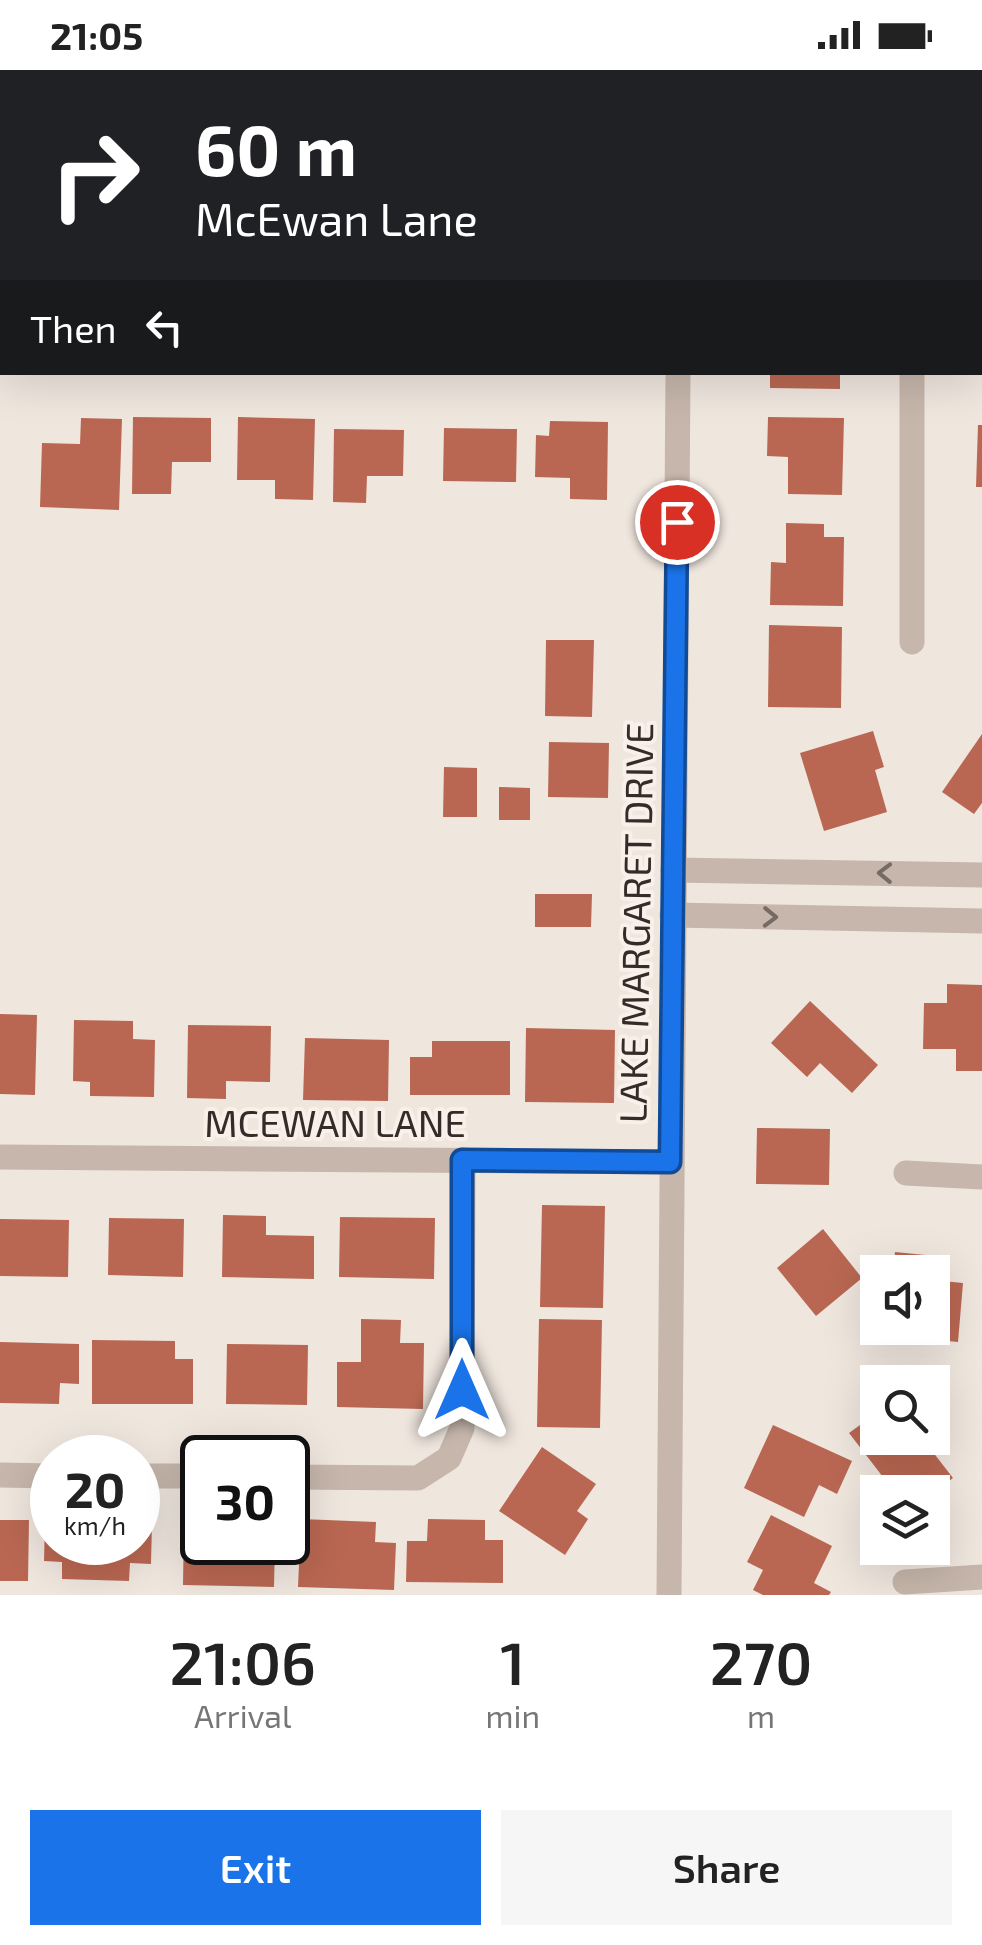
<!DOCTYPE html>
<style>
body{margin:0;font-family:"Exo 2",sans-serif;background:#f6f6f6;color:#222;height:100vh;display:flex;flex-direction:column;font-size:38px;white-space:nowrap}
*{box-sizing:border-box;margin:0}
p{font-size:32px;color:#767676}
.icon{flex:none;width:55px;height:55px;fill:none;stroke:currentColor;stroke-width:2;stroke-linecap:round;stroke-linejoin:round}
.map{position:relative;height:1525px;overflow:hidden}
.sheet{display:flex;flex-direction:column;background:#fff;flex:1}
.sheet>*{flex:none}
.banner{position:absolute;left:0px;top:0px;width:982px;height:305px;box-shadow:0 10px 40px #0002;background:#202124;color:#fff;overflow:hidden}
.fabs{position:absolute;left:860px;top:1185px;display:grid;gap:20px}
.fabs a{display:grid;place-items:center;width:90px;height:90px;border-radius:0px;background:#fff;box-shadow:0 10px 40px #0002;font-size:50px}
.speed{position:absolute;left:30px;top:1365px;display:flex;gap:20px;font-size:50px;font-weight:700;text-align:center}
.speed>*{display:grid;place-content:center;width:130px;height:130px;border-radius:50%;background:#fff;box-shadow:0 10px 40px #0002;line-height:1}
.speed small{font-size:25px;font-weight:400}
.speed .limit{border:5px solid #111;border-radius:15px;background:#fff;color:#111}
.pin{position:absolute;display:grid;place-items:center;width:85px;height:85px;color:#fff;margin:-42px;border:5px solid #fff;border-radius:50%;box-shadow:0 2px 10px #0007}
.me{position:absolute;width:110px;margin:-55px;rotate:0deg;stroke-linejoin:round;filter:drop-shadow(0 0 8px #0008)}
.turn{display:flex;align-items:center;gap:35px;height:210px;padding:0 30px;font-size:45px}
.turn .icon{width:130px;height:130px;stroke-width:2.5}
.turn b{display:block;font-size:70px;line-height:85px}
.then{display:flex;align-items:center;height:95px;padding:0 30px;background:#0003;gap:20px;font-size:38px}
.eta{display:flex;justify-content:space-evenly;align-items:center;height:170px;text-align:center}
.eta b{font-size:60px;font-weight:600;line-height:70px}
.action{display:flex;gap:20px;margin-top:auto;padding:20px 30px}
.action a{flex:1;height:115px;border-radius:0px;background:#1a73e8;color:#fff;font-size:40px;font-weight:600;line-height:115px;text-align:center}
.action a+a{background:#f6f6f6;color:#222}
.status{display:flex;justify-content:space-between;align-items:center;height:70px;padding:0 50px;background:#fff;direction:ltr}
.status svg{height:28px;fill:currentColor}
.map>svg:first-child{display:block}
</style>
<div class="status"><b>21:05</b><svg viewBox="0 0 49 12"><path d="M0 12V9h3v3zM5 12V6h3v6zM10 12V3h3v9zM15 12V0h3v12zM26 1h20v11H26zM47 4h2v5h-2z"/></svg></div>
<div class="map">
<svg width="982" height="1525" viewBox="0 0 982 1525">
<rect width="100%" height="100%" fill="#efe6de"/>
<g fill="#b96752">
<polygon points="770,302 840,302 840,319 770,318"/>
<polygon points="133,347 211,348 211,392 172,392 171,424 132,424"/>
<polygon points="238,347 315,349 313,430 275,429 275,410 237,410"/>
<polygon points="768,347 844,348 842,425 788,424 788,387 767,386"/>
<polygon points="81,348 122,349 119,440 40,437 42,373 80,374"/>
<polygon points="550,351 608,352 607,430 570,429 570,408 535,407 536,365 549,366"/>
<polygon points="978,355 982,355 982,417 976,417"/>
<polygon points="444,358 517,359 516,412 443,411"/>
<polygon points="334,359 404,360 403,406 367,406 366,433 333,432"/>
<polygon points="786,453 824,454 824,467 844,467 843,536 770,535 771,492 786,493"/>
<polygon points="769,555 842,557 841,638 768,637"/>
<polygon points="546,570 594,570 592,647 545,646"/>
<polygon points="873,661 884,697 875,700 887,742 824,761 800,683"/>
<polygon points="982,664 982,733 974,744 942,722"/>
<polygon points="549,672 609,673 608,728 548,727"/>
<polygon points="444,697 477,698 477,747 443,747"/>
<polygon points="499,717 530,718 530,750 499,750"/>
<polygon points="535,824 592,824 591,857 535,857"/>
<polygon points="947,914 982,915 982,1001 956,1001 956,979 923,979 924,933 947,933"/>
<polygon points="810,931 878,995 852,1023 820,993 807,1007 771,973"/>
<polygon points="0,944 37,945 35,1025 0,1024"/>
<polygon points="74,950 133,951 133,969 155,970 154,1027 90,1026 90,1012 73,1011"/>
<polygon points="188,955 271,956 270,1012 226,1011 226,1029 187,1028"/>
<polygon points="526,958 615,960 614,1033 525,1032"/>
<polygon points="305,968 389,970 388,1031 303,1030"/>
<polygon points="432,971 510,971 510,1025 410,1025 410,987 432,987"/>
<polygon points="757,1058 830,1059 829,1115 756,1114"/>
<polygon points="542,1135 605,1136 603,1238 540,1237"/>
<polygon points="223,1145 266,1146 266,1165 314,1166 314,1209 222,1207"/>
<polygon points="340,1147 435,1148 434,1209 339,1207"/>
<polygon points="109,1148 184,1149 183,1207 108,1205"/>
<polygon points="0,1149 69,1150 68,1207 0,1206"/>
<polygon points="823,1159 862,1208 816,1246 777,1198"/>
<polygon points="895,1182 925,1185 924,1202 893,1202"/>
<polygon points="932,1210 963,1213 958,1272 905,1267 906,1258 932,1258"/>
<polygon points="361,1249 401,1250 400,1273 424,1273 423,1339 337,1337 337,1292 361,1292"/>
<polygon points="539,1249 602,1250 600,1358 537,1357"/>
<polygon points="92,1270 175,1271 175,1289 193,1289 193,1334 92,1334"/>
<polygon points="0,1272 79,1274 79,1314 60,1313 59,1334 0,1333"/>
<polygon points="227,1274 308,1275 307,1335 226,1334"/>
<polygon points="878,1342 878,1368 922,1368 953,1408 934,1422 922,1422 910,1407 893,1420 849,1363"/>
<polygon points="773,1355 852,1391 837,1424 819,1415 804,1447 744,1418"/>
<polygon points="542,1377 596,1414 577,1441 588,1449 565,1485 499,1441"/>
<polygon points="771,1445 832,1476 814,1513 831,1522 829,1525 763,1525 753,1520 763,1500 747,1492"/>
<polygon points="301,1449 376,1452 375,1472 396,1473 394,1520 298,1517"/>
<polygon points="428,1449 485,1450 485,1470 503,1470 503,1513 406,1512 407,1471 427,1471"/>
<polygon points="0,1450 29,1450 28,1511 0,1511"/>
<polygon points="45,1450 52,1450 52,1472 138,1472 138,1452 152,1453 151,1494 130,1493 129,1511 62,1509 62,1492 44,1491"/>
<polygon points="184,1451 202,1451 202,1472 275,1472 274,1517 183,1515"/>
</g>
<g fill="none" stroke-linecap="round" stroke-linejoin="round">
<g stroke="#c6b6ab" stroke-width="25">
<polyline points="55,2 55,0"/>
<polyline points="456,2 456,0"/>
<polyline points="912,2 912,0"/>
<polyline points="980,268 982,268"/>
<polyline points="912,302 912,572"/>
<polyline points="0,1087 670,1092"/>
<polyline points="906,1103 982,1107"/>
<polyline points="0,1405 52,1406"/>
<polyline points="138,1406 202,1406"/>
<polyline points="288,1407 418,1408 449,1388 462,1358 463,1090"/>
<polyline points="905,1512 982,1507"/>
</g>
<g stroke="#c6b6ab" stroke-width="25">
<polyline points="680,2 680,0"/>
<polyline points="673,800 982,805"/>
<polyline points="672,845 982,851"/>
<polyline points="669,1525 678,302"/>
</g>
</g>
<defs><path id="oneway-chevron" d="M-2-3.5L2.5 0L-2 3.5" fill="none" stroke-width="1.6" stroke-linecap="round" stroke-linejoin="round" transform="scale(2.5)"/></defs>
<g stroke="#766a64">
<use href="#oneway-chevron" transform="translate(885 803) rotate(-179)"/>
<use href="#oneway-chevron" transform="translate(770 847) rotate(1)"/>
</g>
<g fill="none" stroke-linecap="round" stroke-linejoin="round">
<g stroke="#114b97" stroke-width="25">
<polyline id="route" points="462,1320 462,1090 670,1092 677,452"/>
</g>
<use href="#route" stroke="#1a73e8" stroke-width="18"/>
</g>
<g text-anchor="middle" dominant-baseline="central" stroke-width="8" stroke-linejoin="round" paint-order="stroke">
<g font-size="38" fill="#352c29" stroke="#f8f0e9">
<text transform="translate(635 853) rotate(-89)">LAKE MARGARET DRIVE</text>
<text x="335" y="1052">MCEWAN LANE</text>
</g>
</g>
</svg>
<div class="fabs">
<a><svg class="icon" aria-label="sound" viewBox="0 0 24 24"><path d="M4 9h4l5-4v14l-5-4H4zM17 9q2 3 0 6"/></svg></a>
<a><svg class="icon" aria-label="search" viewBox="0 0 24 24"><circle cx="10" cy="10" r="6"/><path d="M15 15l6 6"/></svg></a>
<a><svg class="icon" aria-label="layers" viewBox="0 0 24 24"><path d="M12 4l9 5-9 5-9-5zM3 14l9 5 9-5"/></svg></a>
</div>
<div class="speed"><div>20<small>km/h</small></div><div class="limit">30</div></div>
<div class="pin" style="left:677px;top:452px;background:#d93025"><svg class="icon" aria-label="arrive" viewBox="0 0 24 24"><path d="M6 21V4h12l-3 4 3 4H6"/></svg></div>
<svg class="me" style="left:462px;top:1320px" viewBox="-20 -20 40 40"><path d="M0-17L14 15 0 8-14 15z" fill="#1a73e8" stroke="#fff" stroke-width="4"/></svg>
<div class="banner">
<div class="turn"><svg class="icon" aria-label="right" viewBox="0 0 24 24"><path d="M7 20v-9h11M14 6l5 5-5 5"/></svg><div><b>60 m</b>McEwan Lane</div></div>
<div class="then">Then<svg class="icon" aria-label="left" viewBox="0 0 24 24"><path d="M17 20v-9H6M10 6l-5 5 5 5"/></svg></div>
</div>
</div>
<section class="sheet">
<div class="eta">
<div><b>21:06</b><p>Arrival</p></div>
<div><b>1</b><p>min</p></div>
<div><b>270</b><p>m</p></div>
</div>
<div class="action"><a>Exit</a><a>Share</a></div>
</section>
